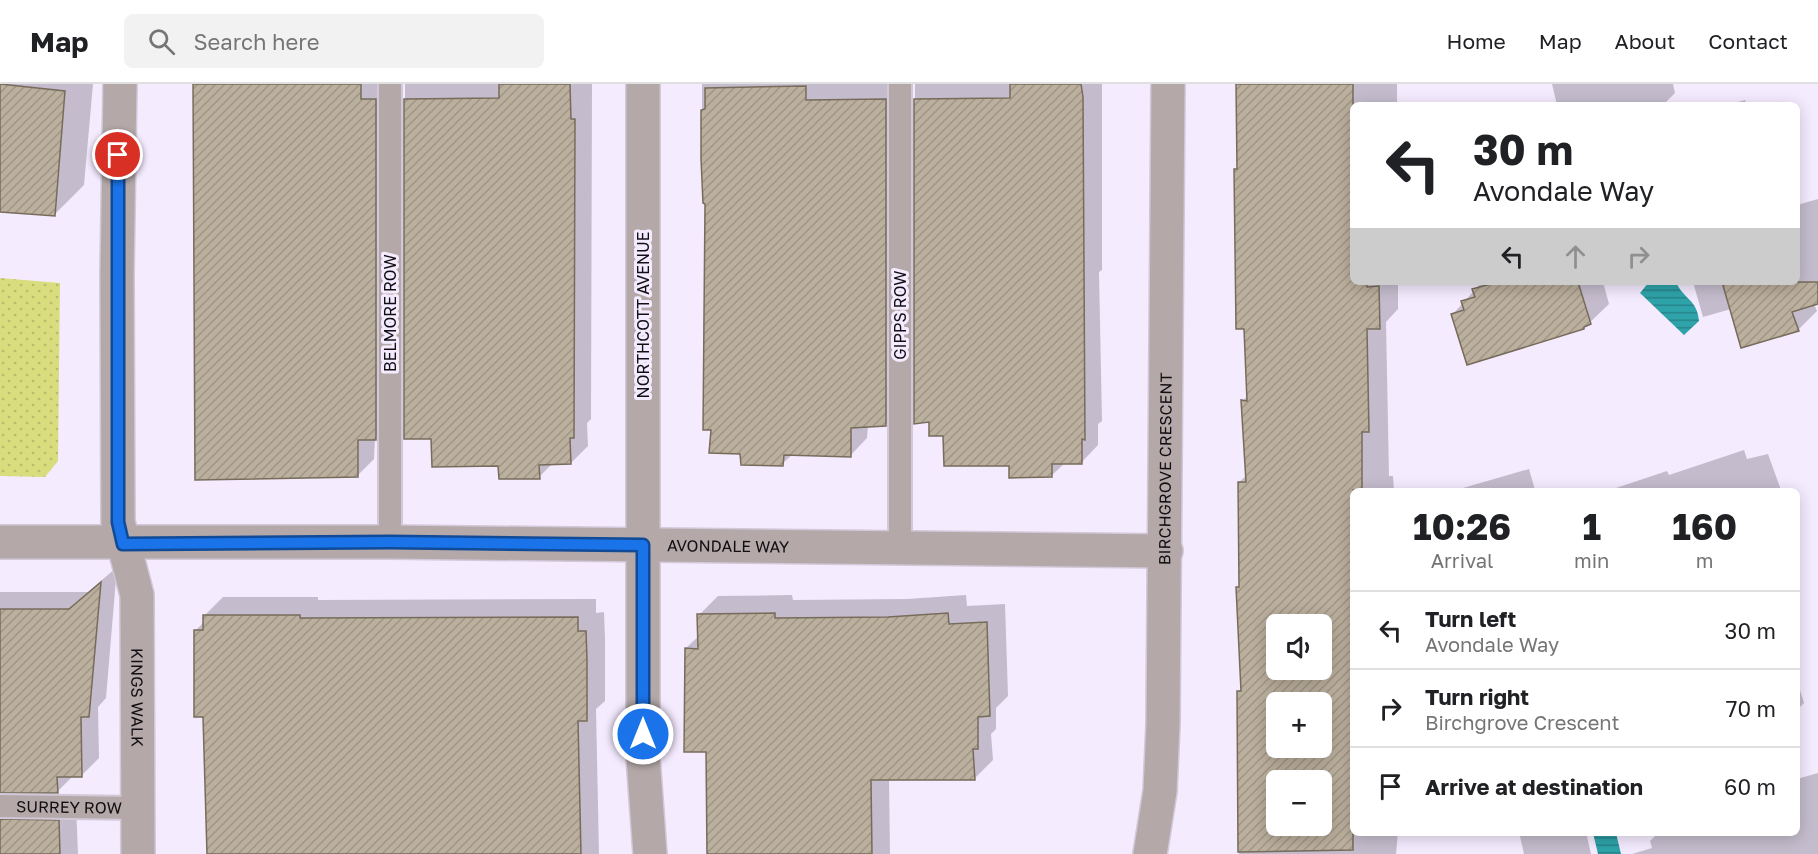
<!DOCTYPE html>
<meta charset="utf-8">
<style>
body{margin:0;font-family:"Golos Text",sans-serif;background:#f2f2f2;color:#202124;height:100vh;display:flex;flex-direction:column;font-size:22px;white-space:nowrap}
*{box-sizing:border-box;margin:0}
p{font-size:20px;color:#757577}
.icon{flex:none;width:33px;height:33px;fill:none;stroke:currentColor;stroke-width:2;stroke-linecap:round;stroke-linejoin:round}
.map{position:relative;flex:1;overflow:hidden}
.panel{position:absolute;left:1350px;top:404px;width:450px;height:348px;display:flex;flex-direction:column;background:#fff;border-radius:9px;box-shadow:0 3px 15px #0003}
.panel>*{flex:none}
.guide{position:absolute;left:1350px;top:18px;width:450px;height:183px;border-radius:9px;box-shadow:0 3px 15px #0003;background:#fff;color:#202124;overflow:hidden}
.tools{position:absolute;left:1266px;top:530px;display:grid;gap:12px}
.tools a{display:grid;place-items:center;width:66px;height:66px;border-radius:9px;background:#fff;box-shadow:0 3px 15px #0003;font-size:30px}
.pin{position:absolute;display:grid;place-items:center;width:51px;height:51px;color:#fff;margin:-26px;border:3px solid #fff;border-radius:50%;box-shadow:0 2px 6px #0007}
.me{position:absolute;width:66px;margin:-33px;rotate:0deg;stroke-linejoin:round;filter:drop-shadow(0 0 4px #0008)}
.turn{display:flex;align-items:center;gap:21px;height:126px;padding:0 24px;font-size:27px}
.turn .icon{width:78px;height:78px;stroke-width:2.5}
.turn b{display:block;font-size:42px;line-height:51px}
.lanes{display:flex;align-items:center;height:57px;padding:0 24px;background:#0003;justify-content:center;gap:30px;direction:ltr}
.lanes .off{opacity:.35}
.eta{display:flex;justify-content:space-evenly;align-items:center;height:102px;text-align:center}
.eta b{font-size:36px;font-weight:700;line-height:42px}
ul{padding:0;list-style:none}
li{display:flex;align-items:center;gap:18px;height:78px;padding:0 24px;border-top:2px solid #e0e0e0}
li div{flex:1}
li b{display:block;font-size:22px}
li em{font-style:normal}
header{display:flex;align-items:center;gap:36px;box-sizing:border-box;height:84px;padding:0 30px;background:#fff;border-bottom:2px solid #e0e0e0}
header strong{font-size:28px}
nav{display:flex;gap:33px;margin-inline-start:auto;font-size:21px}
.search{width:420px;height:54px;background:#f2f2f2;display:flex;align-items:center;gap:15px;box-sizing:border-box;padding:0 21px;border-radius:9px;color:#757577;font-size:22px}
.map>svg:first-child{display:block}
</style>
<header>
<strong>Map</strong>
<div class="search"><svg class="icon" aria-label="search" viewBox="0 0 24 24"><circle cx="10" cy="10" r="6"/><path d="M15 15l6 6"/></svg>Search here</div>
<nav><a>Home</a><a>Map</a><a>About</a><a>Contact</a></nav>
</header>
<div class="map">
<svg width="1818" height="770" viewBox="0 0 1818 770">
<defs>
<pattern id="green-dots" width="8" height="8" patternUnits="userSpaceOnUse" patternTransform="scale(1.5)"><rect width="8" height="8" fill="#d9dd7e"/><path d="M2 2h.1M6 6h.1" fill="none" stroke="#b9bc6c" stroke-width="1.8" stroke-linecap="round"/></pattern>
<pattern id="water-rules" width="6" height="5" patternUnits="userSpaceOnUse" patternTransform="scale(1.5)"><rect width="6" height="5" fill="#2ea4aa"/><path d="M0 2.5h6" fill="none" stroke="#268489"/></pattern>
<pattern id="building-hatch" width="6" height="6" patternUnits="userSpaceOnUse" patternTransform="scale(1.5)"><rect width="6" height="6" fill="#bbaf9d"/><path d="M-1 1l2-2M0 6l6-6M5 7l2-2" fill="none" stroke="#a09586"/></pattern>
</defs>
<rect width="100%" height="100%" fill="#f5ebff"/>
<polygon fill="url(#green-dots)" points="0,194 60,199 58,377 45,393 0,392"/>
<g fill="url(#water-rules)">
<path d="M1649,198H1676C1684,216 1697,215 1699,237L1684,251L1640,209Z"/>
<polygon points="1593,749 1616,749 1621,770 1598,770"/>
</g>
<g fill="#0003" fill-rule="evenodd">
<polygon points="0,0 93,0 84,101 54,131 0,126"/>
<polygon points="194,0 393,0 393,337 375,354 374,375 357,392"/>
<polygon points="405,0 592,0 591,335 587,339 588,362 571,379 553,379 539,393 433,354 405,354"/>
<polygon points="702,0 903,0 903,323 886,340 868,342 867,354 850,372 793,370 782,380 742,368 713,344 706,261 703,261 706,118 702,75"/>
<polygon points="915,0 1102,0 1102,186 1099,188 1102,337 1098,340 1098,361 1081,379 1065,379 1051,392 1010,380 945,350 930,337 915,338"/>
<path d="M1238,0H1397V21H1353V198H1398V225L1386,238L1389,392H1393L1394,406H1353V748H1398L1396,770H1239V607L1242,604L1238,503L1240,501L1239,398L1247,391L1242,317L1249,311L1235,86L1239,82ZM1276,540H1322V585H1276ZM1276,618H1322V663H1276ZM1276,696H1322V741H1276Z"/>
<polygon points="1552,0 1673,0 1675,9 1663,21 1557,21"/>
<polygon points="1745,16 1747,21 1727,21"/>
<polygon points="1818,115 1818,219 1814,220 1817,227 1798,246 1731,225 1703,233 1693,198 1797,198 1797,121"/>
<polygon points="1482,198 1603,198 1609,220 1584,244 1452,231"/>
<polygon points="1744,366 1747,375 1768,370 1781,406 1610,406 1667,387 1669,391"/>
<polygon points="1529,385 1535,406 1456,406"/>
<polygon points="117,483 106,614 98,623 99,674 81,692 73,692 57,708 4,707 6,712 76,720 78,770 0,770 0,508 88,508"/>
<polygon points="792,511 793,516 907,515 966,511 967,522 1005,520 1008,612 996,624 996,645 991,650 993,676 974,695 889,694 890,770 709,770 707,666 686,564 700,551 699,531 718,512"/>
<polygon points="223,513 318,513 318,516 596,515 596,529 604,528 605,555 605,617 596,625 599,770 209,770 204,631 195,547 204,538 204,532"/>
<polygon points="1797,596 1804,619 1797,626"/>
<polygon points="1818,689 1818,770 1632,770 1652,764 1650,757 1659,748 1673,748 1670,752 1684,748 1797,748 1797,695"/>
<polygon points="1519,748 1586,748 1591,770 1524,770"/>
</g>
<g fill="url(#building-hatch)" stroke="#776c5b" stroke-width="1.5" fill-rule="evenodd">
<polygon points="0,0 65,7 55,132 0,128"/>
<polygon points="193,0 361,0 361,15 376,15 376,356 358,356 358,393 195,396"/>
<polygon points="499,0 570,0 571,35 575,35 574,354 570,354 571,380 539,381 540,395 499,395 498,382 432,383 431,355 404,355 404,15 499,14"/>
<polygon points="1010,0 1081,0 1083,13 1085,356 1082,355 1082,380 1052,380 1052,393 1009,394 1009,382 944,382 943,352 929,352 929,338 914,340 914,15 1010,14"/>
<path d="M1236,0H1353V198H1367V203L1379,202L1380,245H1367L1369,348H1362V406H1353V766L1238,768L1237,607H1241L1236,503H1239L1238,398H1246L1241,316L1247,317L1244,245H1236L1234,85H1237ZM1276,540H1322V585H1276ZM1276,618H1322V663H1276ZM1276,696H1322V741H1276Z"/>
<polygon points="806,2 806,16 886,15 886,342 851,344 851,373 784,371 783,382 741,381 740,370 709,369 711,346 703,346 705,120 703,119 701,75 701,26 705,25 705,4"/>
<polygon points="1498,198 1578,198 1591,240 1584,243 1584,245 1467,281 1451,230 1464,226 1461,217 1475,213 1472,205"/>
<polygon points="1722,198 1818,198 1818,220 1792,228 1799,247 1741,264"/>
<polygon points="101,498 89,633 81,633 82,693 57,693 58,709 0,709 0,525 69,525"/>
<polygon points="775,529 775,534 888,533 948,529 949,540 987,538 990,632 978,633 978,665 973,665 975,696 871,696 872,770 707,770 706,668 684,668 685,564 698,565 697,530"/>
<polygon points="203,531 300,531 300,534 578,533 578,547 586,547 587,575 587,637 578,637 581,770 207,770 203,633 194,633 194,546 203,546"/>
<polygon points="0,735 59,736 60,770 0,770"/>
</g>
<g fill="none" stroke-linecap="round" stroke-linejoin="round">
<g stroke="#d1c8d9" stroke-width="26">
<g id="lane">
<polyline points="390,0 390,458"/>
<polyline points="900,0 900,463"/>
<path id="s1" d="M0,722L138,724"/>
</g>
</g>
<g stroke="#d1c8d9" stroke-width="36">
<g id="street">
<path id="s2" d="M120,0L117,190L118,438L137,511L138,770"/>
<polyline points="643,0 643,673 650,770"/>
<path id="s3" d="M0,458H390L1166,467"/>
<path id="s4" d="M1150,770L1160,707L1163,640L1168,0"/>
</g>
</g>
<use href="#lane" stroke="#b4a9a8" stroke-width="22"/>
<use href="#street" stroke="#b4a9a8" stroke-width="33"/>
</g>
<g fill="none" stroke-linecap="round" stroke-linejoin="round">
<g stroke="#114b97" stroke-width="15">
<polyline id="route" points="118,71 118,438 123,460 390,458 643,461 643,650"/>
</g>
<use href="#route" stroke="#1a73e8" stroke-width="10"/>
</g>
<g text-anchor="middle" dominant-baseline="central" stroke-width="6" stroke-linejoin="round" paint-order="stroke">
<g font-size="16" fill="#110e14" stroke="#f5ebff">
<text transform="translate(390 229) rotate(-90)">BELMORE ROW</text>
<text transform="translate(643 231) rotate(-90)">NORTHCOTT AVENUE</text>
<text transform="translate(900 231) rotate(-90)">GIPPS ROW</text>
<text stroke="none"><textPath href="#s4" startOffset="386">BIRCHGROVE CRESCENT</textPath></text>
<text stroke="none"><textPath href="#s3" startOffset="728">AVONDALE WAY</textPath></text>
<text stroke="none"><textPath href="#s2" startOffset="616">KINGS WALK</textPath></text>
<text stroke="none"><textPath href="#s1" startOffset="69">SURREY ROW</textPath></text>
</g>
</g>
</svg>
<div class="tools">
<a><svg class="icon" aria-label="sound" viewBox="0 0 24 24"><path d="M4 9h4l5-4v14l-5-4H4zM17 9q2 3 0 6"/></svg></a>
<a>+</a>
<a>−</a>
</div>
<div class="pin" style="left:118px;top:71px;background:#d93025"><svg class="icon" aria-label="arrive" viewBox="0 0 24 24"><path d="M6 21V4h12l-3 4 3 4H6"/></svg></div>
<svg class="me" style="left:643px;top:650px" viewBox="-20 -20 40 40"><circle r="17" fill="#1a73e8" stroke="#fff" stroke-width="3"/><path d="M0-11L8 9 0 5-8 9z" fill="#fff"/></svg>
<div class="guide">
<div class="turn"><svg class="icon" aria-label="left" viewBox="0 0 24 24"><path d="M17 20v-9H6M10 6l-5 5 5 5"/></svg><div><b>30 m</b>Avondale Way</div></div>
<div class="lanes"><svg class="icon" aria-label="left" viewBox="0 0 24 24"><path d="M17 20v-9H6M10 6l-5 5 5 5"/></svg><svg class="icon off" aria-label="ahead" viewBox="0 0 24 24"><path d="M12 20V5M6 11l6-6 6 6"/></svg><svg class="icon off" aria-label="right" viewBox="0 0 24 24"><path d="M7 20v-9h11M14 6l5 5-5 5"/></svg></div>
</div>
<section class="panel">
<div class="eta">
<div><b>10:26</b><p>Arrival</p></div>
<div><b>1</b><p>min</p></div>
<div><b>160</b><p>m</p></div>
</div>
<ul>
<li><svg class="icon" aria-label="left" viewBox="0 0 24 24"><path d="M17 20v-9H6M10 6l-5 5 5 5"/></svg><div><b>Turn left</b><p>Avondale Way</p></div><em>30 m</em></li>
<li><svg class="icon" aria-label="right" viewBox="0 0 24 24"><path d="M7 20v-9h11M14 6l5 5-5 5"/></svg><div><b>Turn right</b><p>Birchgrove Crescent</p></div><em>70 m</em></li>
<li><svg class="icon" aria-label="arrive" viewBox="0 0 24 24"><path d="M6 21V4h12l-3 4 3 4H6"/></svg><div><b>Arrive at destination</b></div><em>60 m</em></li>
</ul>
</section>
</div>
